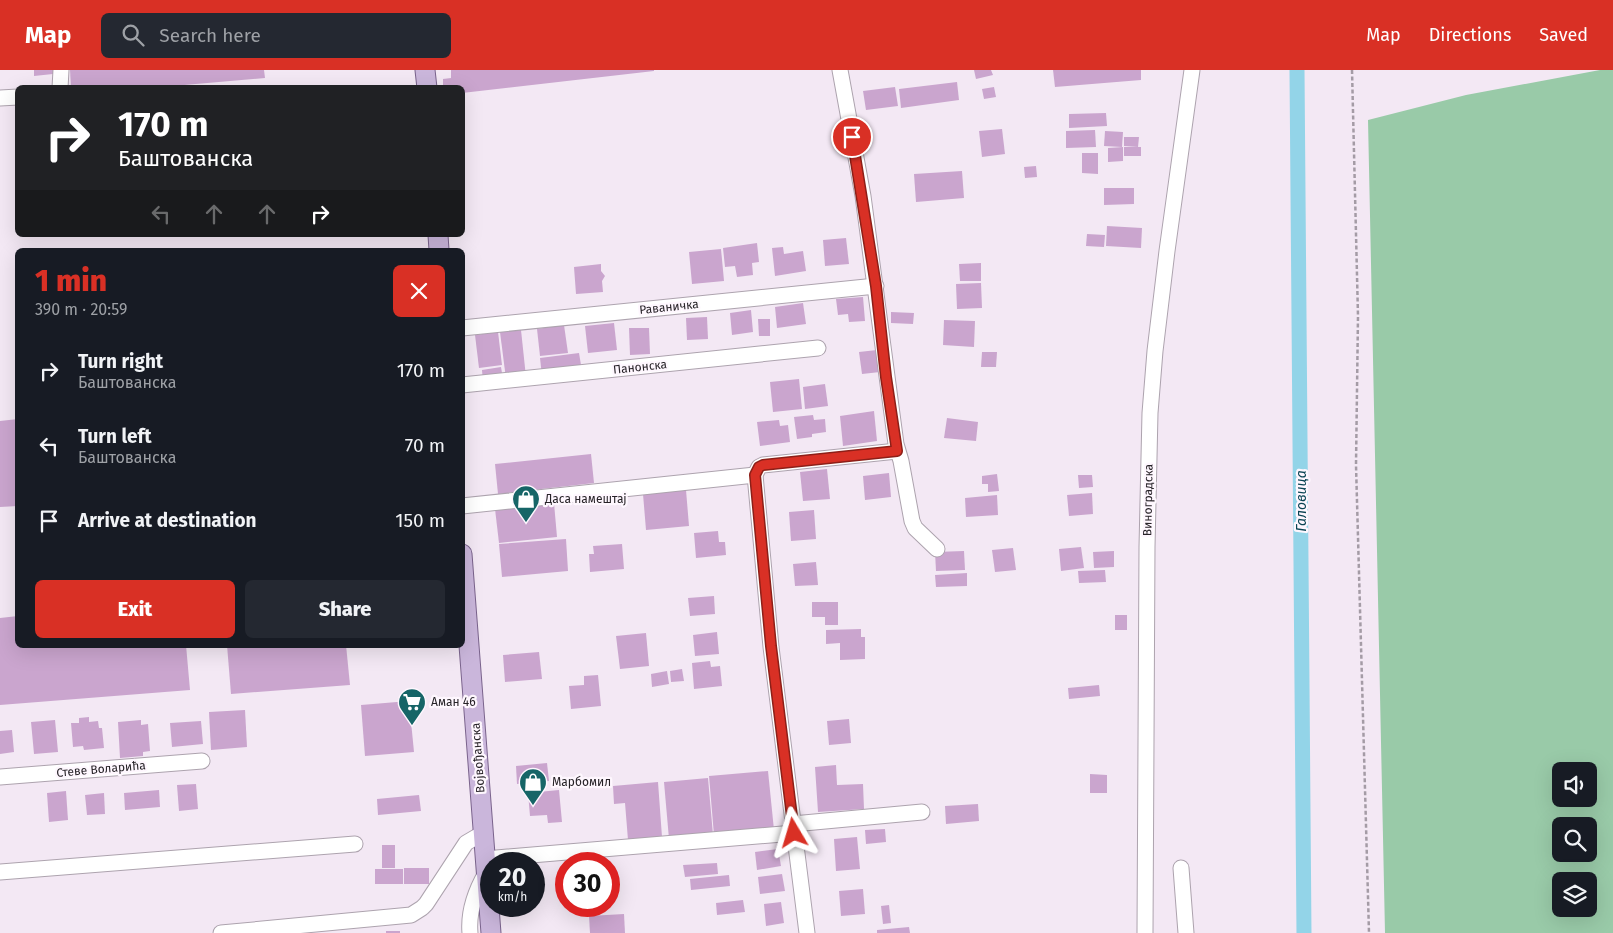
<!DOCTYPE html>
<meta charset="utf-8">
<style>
body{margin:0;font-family:"Fira Sans",sans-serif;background:#242831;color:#f1f3f6;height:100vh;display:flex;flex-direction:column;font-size:19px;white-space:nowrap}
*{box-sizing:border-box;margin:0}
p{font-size:16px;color:#9ea1a6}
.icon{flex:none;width:28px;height:28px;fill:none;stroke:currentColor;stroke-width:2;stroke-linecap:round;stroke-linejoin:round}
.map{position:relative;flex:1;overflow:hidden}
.drawer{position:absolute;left:15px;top:178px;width:450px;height:400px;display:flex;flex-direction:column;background:#171b24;border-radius:8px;box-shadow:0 5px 20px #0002}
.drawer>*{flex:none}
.top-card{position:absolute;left:15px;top:15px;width:450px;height:152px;border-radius:8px;box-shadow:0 5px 20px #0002;background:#202124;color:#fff;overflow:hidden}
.fabs{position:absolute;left:1552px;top:692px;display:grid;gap:10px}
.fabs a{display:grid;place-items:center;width:45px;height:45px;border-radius:8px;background:#171b24;box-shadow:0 5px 20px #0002;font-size:25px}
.speed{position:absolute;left:480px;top:782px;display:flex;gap:10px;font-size:25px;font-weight:700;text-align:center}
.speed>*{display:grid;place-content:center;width:65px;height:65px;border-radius:50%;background:#171b24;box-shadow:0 5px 20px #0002;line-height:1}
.speed small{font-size:12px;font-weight:400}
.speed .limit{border:8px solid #d22;background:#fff;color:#111}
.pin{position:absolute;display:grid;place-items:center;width:42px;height:42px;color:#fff;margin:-21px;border:2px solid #fff;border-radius:50%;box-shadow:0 1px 5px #0007}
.me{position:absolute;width:55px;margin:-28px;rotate:353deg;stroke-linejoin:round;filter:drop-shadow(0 0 4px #0008)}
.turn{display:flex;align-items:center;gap:18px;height:105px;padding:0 20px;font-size:22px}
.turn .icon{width:65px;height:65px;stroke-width:2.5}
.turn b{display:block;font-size:35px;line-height:42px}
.lanes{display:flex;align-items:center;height:48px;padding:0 20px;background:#0003;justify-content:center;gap:25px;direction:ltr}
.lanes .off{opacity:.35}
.round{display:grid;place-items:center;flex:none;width:52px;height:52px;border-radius:8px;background:#242831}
.head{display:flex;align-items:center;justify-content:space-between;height:85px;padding:0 20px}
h1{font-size:30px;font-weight:800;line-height:38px;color:#d93025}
.cta{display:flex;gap:10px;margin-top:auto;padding:10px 20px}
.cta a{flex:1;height:58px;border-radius:8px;background:#d93025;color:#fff;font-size:20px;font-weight:800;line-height:58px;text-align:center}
.cta a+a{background:#242831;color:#f1f3f6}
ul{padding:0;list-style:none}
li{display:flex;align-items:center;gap:15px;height:75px;padding:0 20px}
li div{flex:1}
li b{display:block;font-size:19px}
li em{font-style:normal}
header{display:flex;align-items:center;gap:30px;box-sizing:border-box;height:70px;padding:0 25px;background:#d93025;color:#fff}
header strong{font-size:24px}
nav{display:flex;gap:28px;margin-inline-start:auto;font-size:18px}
.search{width:350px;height:45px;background:#242831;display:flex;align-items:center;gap:12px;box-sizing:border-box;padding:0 18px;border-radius:8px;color:#9ea1a6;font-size:19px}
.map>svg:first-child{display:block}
</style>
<header>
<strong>Map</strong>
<div class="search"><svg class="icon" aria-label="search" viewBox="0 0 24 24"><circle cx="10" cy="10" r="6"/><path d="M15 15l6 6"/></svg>Search here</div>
<nav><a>Map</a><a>Directions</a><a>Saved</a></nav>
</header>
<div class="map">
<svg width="1613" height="863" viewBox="0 0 1613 863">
<rect width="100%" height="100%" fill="#f3e8f4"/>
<path fill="#99caa8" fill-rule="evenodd" d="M1600,0H1613V863H1385L1368,50L1466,25ZM1561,701H1589V729H1561ZM1561,756H1589V784H1561ZM1561,811H1589V839H1561Z"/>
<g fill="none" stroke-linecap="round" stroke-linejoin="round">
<polyline stroke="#93d4e8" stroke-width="15" points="1297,0 1304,863"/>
</g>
<g fill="#caa5ce">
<polygon points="34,0 53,0 53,4 34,6"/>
<polygon points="70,0 264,0 265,8 150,18 71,18"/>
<polygon points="451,0 654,0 654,1 462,23 462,18 443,18 443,9 451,8"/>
<polygon points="974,0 991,0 993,5 976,9"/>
<polygon points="1053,0 1141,0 1141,10 1055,17"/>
<polygon points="957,12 959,30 901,38 899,19"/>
<polygon points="895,17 898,36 866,40 863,21"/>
<polygon points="994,17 996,27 984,29 982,19"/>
<polygon points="1106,43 1107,56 1069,58 1069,44"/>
<polygon points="1002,59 1005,84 982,87 979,61"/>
<polygon points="1095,60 1096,77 1066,78 1066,61"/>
<polygon points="1105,61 1123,62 1122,77 1104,76"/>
<polygon points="1124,67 1139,67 1138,77 1124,76"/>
<polygon points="1123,77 1123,91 1108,92 1108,78"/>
<rect x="1124" y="77" width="17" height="9"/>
<polygon points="1082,83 1098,83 1098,104 1082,103"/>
<polygon points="1036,96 1037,107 1025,108 1024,97"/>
<polygon points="962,101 964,128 916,132 914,104"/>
<polygon points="1104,118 1134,118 1134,134 1104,135"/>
<polygon points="1107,156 1142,158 1141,178 1106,176"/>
<polygon points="1087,164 1105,165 1104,177 1086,176"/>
<polygon points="846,168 849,194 825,196 823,170"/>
<polygon points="757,173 759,192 752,193 753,205 737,207 735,196 725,197 723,178"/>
<polygon points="783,177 784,184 803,181 806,201 775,206 772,178"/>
<polygon points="721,179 724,211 692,214 689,182"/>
<polygon points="981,193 981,211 960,211 959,194"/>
<polygon points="601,194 601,201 605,206 602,211 603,222 576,224 574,197"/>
<polygon points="981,213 982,238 957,239 956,214"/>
<polygon points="863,227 865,251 849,252 848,244 838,245 836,229"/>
<polygon points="803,233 806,254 777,258 775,237"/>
<polygon points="751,240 753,262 732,265 730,243"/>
<polygon points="891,242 914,243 913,254 891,253"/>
<polygon points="707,247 708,269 687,270 686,248"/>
<polygon points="758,249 770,249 770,266 759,266"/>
<polygon points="944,250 975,251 974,277 943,275"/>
<polygon points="614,253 617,280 588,283 585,256"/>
<polygon points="564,255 568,283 540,286 537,259"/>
<polygon points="629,258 649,258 650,284 630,285"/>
<polygon points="521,260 526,307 506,309 500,262"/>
<polygon points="498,262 502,295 479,298 475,265"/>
<polygon points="877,280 880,302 862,304 859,282"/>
<polygon points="982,282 997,282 996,297 981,297"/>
<polygon points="579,283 582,301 542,306 540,288"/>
<polygon points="501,297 503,309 483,311 482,300"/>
<polygon points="799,309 802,339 773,342 770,312"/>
<polygon points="825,314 828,336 805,339 803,317"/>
<polygon points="874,341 877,371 843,376 840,346"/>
<polygon points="813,345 814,350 825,349 826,362 812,364 812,367 797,369 794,347"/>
<polygon points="947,348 978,352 976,371 944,368"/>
<polygon points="18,349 18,436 0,437 0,351"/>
<polygon points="779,350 780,356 788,355 790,372 760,376 757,352"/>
<polygon points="591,384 594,413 498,424 495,394"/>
<polygon points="827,399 830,429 803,431 800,402"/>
<polygon points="889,403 891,427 865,430 863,406"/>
<polygon points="997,404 999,421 988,422 988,414 982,414 982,406"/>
<polygon points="1078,405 1092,405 1093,417 1079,418"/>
<polygon points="686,420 689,456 646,460 643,424"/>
<polygon points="1092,423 1093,444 1069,446 1067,425"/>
<polygon points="997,425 998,445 966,447 965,428"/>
<polygon points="554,433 557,467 499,473 495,439"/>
<polygon points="814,440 816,469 791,471 789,442"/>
<polygon points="718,461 719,472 725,472 726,485 696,488 694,463"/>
<polygon points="566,469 568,501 502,507 499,474"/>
<polygon points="622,474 624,499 590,502 589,484 594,484 593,476"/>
<polygon points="1081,477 1084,498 1061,501 1059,479"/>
<polygon points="1013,478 1016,500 995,502 992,480"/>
<polygon points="964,481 965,500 936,501 935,482"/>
<polygon points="1114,481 1114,497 1094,498 1093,482"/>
<polygon points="816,492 818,515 795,516 793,494"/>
<polygon points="1105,500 1106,512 1079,513 1078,501"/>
<polygon points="967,503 967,516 936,517 935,505"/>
<polygon points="714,526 715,544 690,546 688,528"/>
<polygon points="812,532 838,532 838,555 825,555 825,547 812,547"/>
<rect x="1115" y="545" width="12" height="15"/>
<polygon points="18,546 18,575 186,575 190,620 0,635 0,548"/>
<polygon points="861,559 861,567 865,567 865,589 840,590 840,573 826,574 826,560"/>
<polygon points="717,562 719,584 695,586 693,565"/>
<polygon points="646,563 649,596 620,599 616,566"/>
<polygon points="227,575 346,575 350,615 231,624"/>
<polygon points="539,582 542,609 505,612 503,585"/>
<polygon points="710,591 711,597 720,596 722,616 694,619 692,593"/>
<polygon points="682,599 684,611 671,612 670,601"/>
<polygon points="667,601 669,614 652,617 651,604"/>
<polygon points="598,605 601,636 571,639 569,616 584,615 584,606"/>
<polygon points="1099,615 1100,626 1069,629 1068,618"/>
<polygon points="409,631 414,682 365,686 361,635"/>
<polygon points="245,640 247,677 211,680 209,642"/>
<polygon points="89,647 89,652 98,651 99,658 102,658 104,678 84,680 83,676 73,677 71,653 79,653 79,648"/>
<polygon points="849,649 851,673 829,675 827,651"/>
<polygon points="55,650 58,682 34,684 31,652"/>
<polygon points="141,650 141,655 148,654 150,681 143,682 143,686 120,688 118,652"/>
<polygon points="201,651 203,674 172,677 170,653"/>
<polygon points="12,660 14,682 0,684 0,661"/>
<polygon points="547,693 549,711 517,714 516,696"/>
<polygon points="836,695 837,715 863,714 864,739 818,742 815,697"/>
<polygon points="768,701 774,760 714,765 709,706"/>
<polygon points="1090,704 1107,705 1107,723 1090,723"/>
<polygon points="708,708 713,765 669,769 664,712"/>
<polygon points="658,712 662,767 628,770 625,733 614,734 613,716"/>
<polygon points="196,714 198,739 179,741 177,715"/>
<polygon points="159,720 160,737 125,740 124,723"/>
<polygon points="559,720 562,752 548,753 547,745 530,746 528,723"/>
<polygon points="66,721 68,750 49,752 47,723"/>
<polygon points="104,723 105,744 87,745 85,725"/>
<polygon points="419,725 421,741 378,745 377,729"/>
<polygon points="978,734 979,751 946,754 945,736"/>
<polygon points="885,759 886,772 866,774 865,760"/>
<polygon points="857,767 860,799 836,801 834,769"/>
<rect x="382" y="775" width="13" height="23"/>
<polygon points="778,779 781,796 757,800 755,782"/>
<polygon points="717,793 718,804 685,807 683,795"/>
<rect x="404" y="798" width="25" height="16"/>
<rect x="375" y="799" width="28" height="15"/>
<polygon points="782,804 785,821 760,824 758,807"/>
<polygon points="729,805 730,816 691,820 690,809"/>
<polygon points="863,819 865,844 841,846 839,821"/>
<polygon points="743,830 745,842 717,845 716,833"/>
<polygon points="781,832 784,853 766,856 764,834"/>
<polygon points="889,835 891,853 883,854 881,836"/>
<polygon points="624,844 625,863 590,863 589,846"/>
<polygon points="909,857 910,863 877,863 877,860"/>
<rect x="386" y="861" width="14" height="2"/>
</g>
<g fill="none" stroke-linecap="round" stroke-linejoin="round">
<g stroke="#ada3ae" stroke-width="17">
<g id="minor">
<polyline points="840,0 863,126 896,374 901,391 912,451 915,458 937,479"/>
<polyline points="60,18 61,0"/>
<polyline points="0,28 18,27"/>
<polyline points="462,258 876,216"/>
<polyline points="462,315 818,278"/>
<polyline points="462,436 755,405"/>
<polyline points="0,707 202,691"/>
<polyline points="793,754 922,742"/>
<polyline points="485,789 794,763"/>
<polyline points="1181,798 1186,863"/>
<polyline points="0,802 355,774"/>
<polyline points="221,863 411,845 422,838 426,834 466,773 483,763"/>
<path d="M470,863C468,841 475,822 486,803"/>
<polyline points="807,863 771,577 755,405 759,397 763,395 897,381"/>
<polyline points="1145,863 1147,477 1150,343 1155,281 1167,181 1192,0"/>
</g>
</g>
<g stroke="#7a638c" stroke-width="21">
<g id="major">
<polyline points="425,0 427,18"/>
<polyline points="438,165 439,180"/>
<polyline points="462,484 491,863"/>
</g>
</g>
<polyline stroke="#a49ba5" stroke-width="2.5" stroke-dasharray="4 2.5" stroke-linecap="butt" points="1352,0 1358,246 1356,395 1369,863"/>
<use href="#minor" stroke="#fff" stroke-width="15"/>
<use href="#major" stroke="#cab6db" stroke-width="19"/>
</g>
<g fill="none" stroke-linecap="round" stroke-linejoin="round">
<g stroke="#8d1f18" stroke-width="12">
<polyline id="route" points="794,763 771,576 755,405 759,397 763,395 897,381 886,307 876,216 852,67"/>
</g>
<use href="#route" stroke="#d93025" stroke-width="9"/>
</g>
<defs>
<g id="shop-pin" transform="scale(1.4375)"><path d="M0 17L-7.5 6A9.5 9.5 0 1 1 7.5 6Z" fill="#166567" stroke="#fef7fe"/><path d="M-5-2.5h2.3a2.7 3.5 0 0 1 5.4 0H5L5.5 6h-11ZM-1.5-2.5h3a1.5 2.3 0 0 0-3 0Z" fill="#fff"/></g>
<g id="supermarket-pin" transform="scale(1.4375)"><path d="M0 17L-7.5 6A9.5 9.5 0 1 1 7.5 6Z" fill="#166567" stroke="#fef7fe"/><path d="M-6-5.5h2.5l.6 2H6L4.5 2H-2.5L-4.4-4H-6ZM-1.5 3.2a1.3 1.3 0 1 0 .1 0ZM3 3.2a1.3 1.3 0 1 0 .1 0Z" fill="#fff"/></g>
</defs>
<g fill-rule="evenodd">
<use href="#shop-pin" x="526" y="429"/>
<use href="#supermarket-pin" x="412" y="632"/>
<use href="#shop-pin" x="533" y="712"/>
</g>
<g text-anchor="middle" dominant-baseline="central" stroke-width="4.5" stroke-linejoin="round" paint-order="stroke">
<g font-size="12" fill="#262227" stroke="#fef7fe">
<text transform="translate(669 237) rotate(-6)">Раваничка</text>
<text transform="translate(640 297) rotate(-6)">Панонска</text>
<text transform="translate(1148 430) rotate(-89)">Виноградска</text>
<text transform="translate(478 688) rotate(-94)">Војвођанска</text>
<text transform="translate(101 699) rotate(-5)">Стеве Воларића</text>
</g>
<g font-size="12" fill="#262227" stroke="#fef7fe" text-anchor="start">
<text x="545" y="429">Даса намештај</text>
<text x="431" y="632">Аман 46</text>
<text x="552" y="712">Марбомил</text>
</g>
<g font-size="14" font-style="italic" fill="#0b4554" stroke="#fef7fe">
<text transform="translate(1301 431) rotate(-90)">Галовица</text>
</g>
</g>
</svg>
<div class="fabs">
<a><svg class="icon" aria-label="sound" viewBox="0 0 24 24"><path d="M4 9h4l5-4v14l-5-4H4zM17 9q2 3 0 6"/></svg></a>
<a><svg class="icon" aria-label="search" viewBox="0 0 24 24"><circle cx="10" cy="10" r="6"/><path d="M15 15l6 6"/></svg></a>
<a><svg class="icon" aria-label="layers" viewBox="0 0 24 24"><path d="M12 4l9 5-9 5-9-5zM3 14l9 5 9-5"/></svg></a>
</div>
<div class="speed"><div>20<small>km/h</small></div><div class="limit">30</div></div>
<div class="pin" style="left:852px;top:67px;background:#d93025"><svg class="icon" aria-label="arrive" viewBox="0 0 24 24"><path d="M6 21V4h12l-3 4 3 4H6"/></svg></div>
<svg class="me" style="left:794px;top:763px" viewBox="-20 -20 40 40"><path d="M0-17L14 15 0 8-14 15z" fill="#d93025" stroke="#fff" stroke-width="4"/></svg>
<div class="top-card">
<div class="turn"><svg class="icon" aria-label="right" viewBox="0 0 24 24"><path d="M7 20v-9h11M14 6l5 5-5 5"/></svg><div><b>170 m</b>Баштованска</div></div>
<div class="lanes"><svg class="icon off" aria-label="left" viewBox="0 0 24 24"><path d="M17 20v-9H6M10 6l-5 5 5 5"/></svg><svg class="icon off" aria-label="ahead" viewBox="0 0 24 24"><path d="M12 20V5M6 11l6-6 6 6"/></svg><svg class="icon off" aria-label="ahead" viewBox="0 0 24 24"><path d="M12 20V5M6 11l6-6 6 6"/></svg><svg class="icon" aria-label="right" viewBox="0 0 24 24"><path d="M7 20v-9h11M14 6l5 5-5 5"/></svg></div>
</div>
<section class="drawer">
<div class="head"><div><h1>1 min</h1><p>390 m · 20:59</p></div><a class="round" style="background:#d93025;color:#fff"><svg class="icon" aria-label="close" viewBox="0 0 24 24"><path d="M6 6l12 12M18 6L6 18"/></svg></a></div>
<ul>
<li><svg class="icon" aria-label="right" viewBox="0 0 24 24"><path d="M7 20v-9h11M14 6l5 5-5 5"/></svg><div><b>Turn right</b><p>Баштованска</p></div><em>170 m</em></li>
<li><svg class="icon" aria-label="left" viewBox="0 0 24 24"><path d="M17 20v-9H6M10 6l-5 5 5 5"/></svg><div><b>Turn left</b><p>Баштованска</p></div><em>70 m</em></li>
<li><svg class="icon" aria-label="arrive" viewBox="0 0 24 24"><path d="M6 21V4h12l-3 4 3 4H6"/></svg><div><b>Arrive at destination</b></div><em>150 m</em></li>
</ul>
<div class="cta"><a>Exit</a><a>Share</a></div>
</section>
</div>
